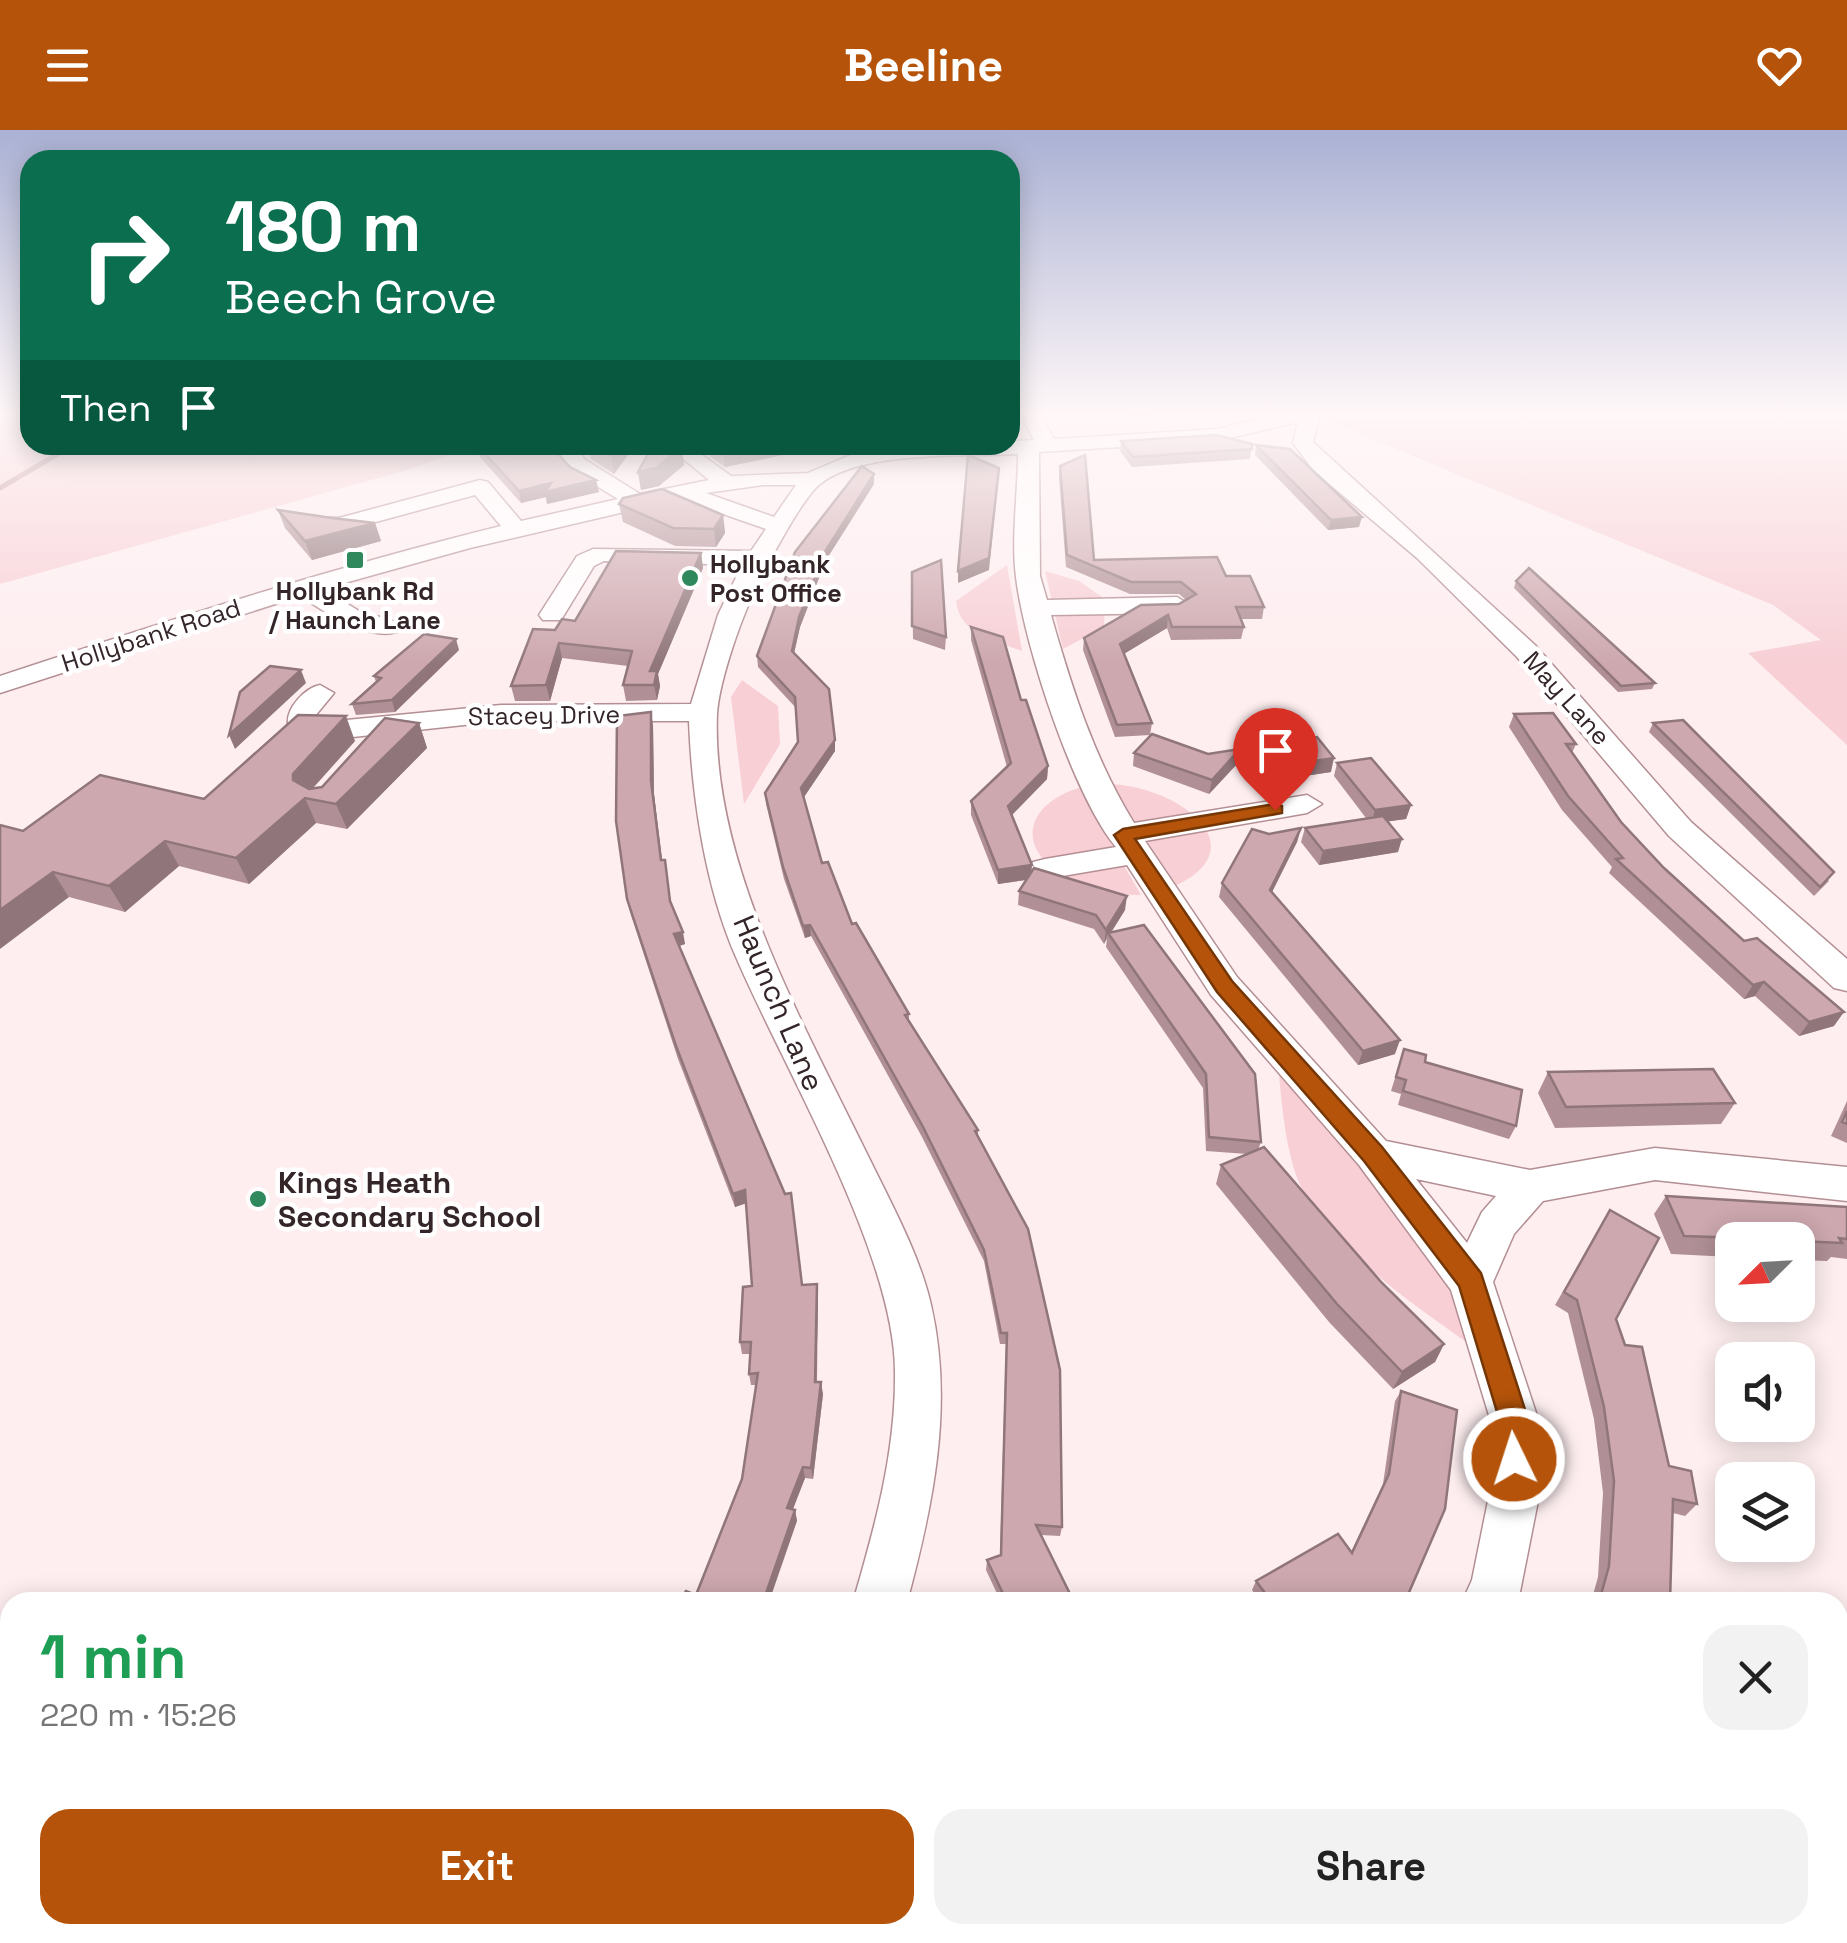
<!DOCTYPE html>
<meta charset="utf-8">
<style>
body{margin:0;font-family:"Space Grotesk",sans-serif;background:#f2f2f2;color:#222;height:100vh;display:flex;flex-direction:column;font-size:38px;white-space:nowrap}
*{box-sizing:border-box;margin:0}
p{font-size:32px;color:#767676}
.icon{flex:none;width:55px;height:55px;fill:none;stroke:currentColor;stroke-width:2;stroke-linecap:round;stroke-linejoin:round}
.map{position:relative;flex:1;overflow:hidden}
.sheet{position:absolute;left:0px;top:1462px;width:1848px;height:352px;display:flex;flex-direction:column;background:#fff;border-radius:30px 30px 0 0;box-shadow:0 5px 25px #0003}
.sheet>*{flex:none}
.guide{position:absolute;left:20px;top:20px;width:1000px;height:305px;border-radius:30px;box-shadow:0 5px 25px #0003;background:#0b6e4f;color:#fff;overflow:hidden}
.needle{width:65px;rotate:246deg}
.buttons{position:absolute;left:1715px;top:1092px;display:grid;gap:20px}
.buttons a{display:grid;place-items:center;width:100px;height:100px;border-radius:20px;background:#fff;box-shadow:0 5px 25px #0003;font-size:50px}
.pin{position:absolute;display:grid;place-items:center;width:85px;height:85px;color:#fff;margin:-102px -42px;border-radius:50% 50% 50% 0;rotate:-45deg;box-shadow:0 0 10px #0007}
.pin .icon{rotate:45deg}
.me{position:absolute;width:110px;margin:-55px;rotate:356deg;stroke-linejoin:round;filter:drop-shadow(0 0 8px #0008)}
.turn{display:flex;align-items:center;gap:35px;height:210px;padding:0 40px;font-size:45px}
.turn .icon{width:130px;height:130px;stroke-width:2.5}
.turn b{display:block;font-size:70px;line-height:85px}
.then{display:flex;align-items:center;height:95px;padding:0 40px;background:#0003;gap:20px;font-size:38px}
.round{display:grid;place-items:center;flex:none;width:105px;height:105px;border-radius:30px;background:#f2f2f2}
.headline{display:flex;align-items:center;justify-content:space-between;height:170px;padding:0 40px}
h1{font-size:60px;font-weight:800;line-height:75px;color:#1e9e55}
.primary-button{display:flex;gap:20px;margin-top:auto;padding:20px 40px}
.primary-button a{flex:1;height:115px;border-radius:30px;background:#b45309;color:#fff;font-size:40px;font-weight:800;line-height:115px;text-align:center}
.primary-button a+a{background:#f2f2f2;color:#222}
header{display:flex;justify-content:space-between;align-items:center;height:130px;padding:0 40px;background:#b45309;color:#fff;font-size:45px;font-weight:800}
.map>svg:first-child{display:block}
</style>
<header><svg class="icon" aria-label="menu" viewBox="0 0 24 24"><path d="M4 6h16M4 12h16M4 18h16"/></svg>Beeline<svg class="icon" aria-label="heart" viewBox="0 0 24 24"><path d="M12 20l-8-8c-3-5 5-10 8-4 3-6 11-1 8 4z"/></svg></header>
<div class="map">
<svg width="1847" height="1813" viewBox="0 0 1847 1813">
<rect width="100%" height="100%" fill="#feeef0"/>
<g fill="#f7cfd5">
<polygon points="0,281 30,281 30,315 478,315 407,340 0,454"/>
<polygon points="1348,281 1847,281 1847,615 1748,523 1821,510 1773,475 1324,289"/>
<path d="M1007,435L1022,521C994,510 960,505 956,471Z"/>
<polygon points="1045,441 1079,451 1105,469 1104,497 1063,519"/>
<polygon points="742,550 778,576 780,614 744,674 731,567"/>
<path d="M1105,654C1175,653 1266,719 1168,759Z"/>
<path d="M1079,658L1141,765C1114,765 1089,760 1065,746C1013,717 1028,673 1079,658Z"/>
<path d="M1278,933L1458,1155L1483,1224C1423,1180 1317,1114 1294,1039C1284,1005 1281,968 1278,933Z"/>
</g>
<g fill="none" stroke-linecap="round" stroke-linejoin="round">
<polyline stroke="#b6848c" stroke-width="5" points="0,358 73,315"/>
<g stroke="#b38f94" stroke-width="3">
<g id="minor">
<path d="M1031,281H1051L1044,291L1054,309L1217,299L1293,281H1328L1319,287L1313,312L1535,515L1691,692L1847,829V861L1834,858L1669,706L1517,527L1417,428L1314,341L1293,313L1298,292L1217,311L1039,322L1040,446L1047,470L1177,467L1190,475L1177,483L1051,485C1072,559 1094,628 1134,693L1307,665L1322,674L1307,683L1145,711L1237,847L1386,1011L1530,1040L1655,1018L1847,1037V1071L1655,1050L1543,1071L1514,1104L1493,1152L1539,1292V1366L1518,1472H1462L1472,1450L1489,1366L1491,1292L1451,1160L1359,1035L1211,865L1127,735L1045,749L1033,746L1029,739L1033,732L1045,729L1116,717C1074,667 1024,515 1016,447C1011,407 1018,363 1018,324C964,327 863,320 820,354C801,369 762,444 751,469C738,498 719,553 717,584C711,734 806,898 870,1030C892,1075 920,1126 931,1175C954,1275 933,1376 907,1472H853C875,1397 896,1321 895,1242C895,1124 784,939 736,827C705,756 692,667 689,591H501L325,610L292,600L288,594C286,578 305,558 320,555L334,563L315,586L326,592L501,575L691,574L718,485L742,435L604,431L594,436L561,490H543L539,485L577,426L593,419L751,421L766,399L680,369L470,418L323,459L359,481L397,492L401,497L397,502C365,511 326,482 300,466L0,563V546C166,491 331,438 501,396L475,365L339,402L297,397V387L339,388L480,350L488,352L521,391L618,369L567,338L556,315H576L584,329L640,364L709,350L681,327L685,317L726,315L702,325L731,346L808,343L853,324L852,315H872L873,320L1034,310L1024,291ZM763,355H796L774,387L706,363ZM1416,1049L1496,1066L1482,1082L1467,1113Z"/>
<polygon points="716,1805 778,1805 776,1813 712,1813"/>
<polygon points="1497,1805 1562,1805 1566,1813 1500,1813"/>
</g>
</g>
<use href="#minor" fill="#fff" fill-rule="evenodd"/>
</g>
<g fill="#b09096">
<polygon points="1131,281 1216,281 1131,287"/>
<polygon points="1121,311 1252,314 1250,329 1132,337 1120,321"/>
<polygon points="589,315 684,315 682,318 684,335 659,356 641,360 638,342 647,326 633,318 614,344 591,329"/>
<polygon points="708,315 817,315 817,318 725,337 710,326"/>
<polygon points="1256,315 1359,397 1328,400 1255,325"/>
<polygon points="478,316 570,337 596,350 599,362 547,374 546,367 521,373 480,327"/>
<polygon points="1060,336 1094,430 1226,446 1264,477 1262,489 1241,489 1244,497 1241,509 1171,510 1167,498 1124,523 1152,593 1150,605 1115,607 1083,520 1084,508 1179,474 1186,470 1179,464 1130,464 1066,437 1059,347"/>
<polygon points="874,344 874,354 826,430 800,497 794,523 835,621 804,667 822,733 852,794 909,884 909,892 978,1000 978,1007 1062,1397 1060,1406 1041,1405 1074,1472 1001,1472 986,1440 987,1430 1000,1425 1006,1214 1000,1214 984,1131 922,1007 811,806 805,808 784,749 766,674 765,663 798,612 796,578 758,537 757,526"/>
<polygon points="619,374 723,385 725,403 716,417 675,416 623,392"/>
<polygon points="278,380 375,393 381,411 312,430 285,398"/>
<polygon points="701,423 703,438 658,544 660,556 657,570 626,571 623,555 628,536 562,528 550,571 515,571 511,556 555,500 575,491"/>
<polygon points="912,442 946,507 945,520 913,509"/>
<polygon points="1516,451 1655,553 1652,559 1618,562 1514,458"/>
<polygon points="971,497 1021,570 1048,636 1047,649 1012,685 1032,742 1125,780 1111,803 1261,1012 1258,1020 1382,1153 1444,1214 1435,1232 1393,1259 1329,1192 1216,1054 1221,1035 1247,1024 1206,1021 1203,958 1106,817 1107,809 1104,814 1094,799 1018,775 1019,761 1026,750 998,754 971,685 971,671 1007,637 971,510"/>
<polygon points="459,520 395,582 356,585 352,574 376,552 374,546"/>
<polygon points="1514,584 1576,614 1572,623 1621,692 1664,738 1834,896 1799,906 1755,866 1744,869 1609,743 1612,737 1562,680 1509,597"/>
<polygon points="419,593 427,618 347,699 316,693 249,754 179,736 125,782 69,767 23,701 204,669 355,611 313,658 322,657"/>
<polygon points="1653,593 1829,751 1814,766 1649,602"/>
<polygon points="653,595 654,664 662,730 671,773 685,814 679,816 802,1155 818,1166 817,1252 823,1264 813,1349 805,1348 793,1379 795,1380 797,1391 696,1465 742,1349 756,1255 751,1255 749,1244 750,1224 742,1224 740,1212 752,1156 746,1073 735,1077 678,929 630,782 627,769"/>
<polygon points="1317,607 1331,642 1252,654 1237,634 1209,664 1133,636 1134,623 1208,624"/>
<polygon points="1337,633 1411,675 1406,689 1388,691 1398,722 1319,735 1301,712 1305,698 1366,688 1334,646"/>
<polygon points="1301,698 1297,712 1272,762 1395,924 1358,935 1219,767 1222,753"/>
<polygon points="1404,919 1516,996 1509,1009 1398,975 1401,964 1391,961"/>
<polygon points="1548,942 1735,973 1721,994 1555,998 1538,963"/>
<polygon points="1847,971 1847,1013 1831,1006"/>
<polygon points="1666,1066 1847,1077 1847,1129 1831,1127 1827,1131 1798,1130 1798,1110 1732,1110 1732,1127 1671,1124 1654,1084"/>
<polygon points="1610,1080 1616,1189 1669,1336 1697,1374 1685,1386 1673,1383 1670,1472 1591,1472 1598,1447 1603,1363 1594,1289 1568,1183 1555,1175"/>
<polygon points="1401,1261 1403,1472 1257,1467 1252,1460 1256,1451 1351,1422 1383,1354 1395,1271"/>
<polygon points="1273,1805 1428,1805 1440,1813 1284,1813"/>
<polygon points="1661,1805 1838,1805 1847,1813 1675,1813"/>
</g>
<g fill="#90767a">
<polygon points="619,315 633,315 633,318 614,344 611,325"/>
<polygon points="676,315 684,315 682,318 684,335 659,356 641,360 638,342"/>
<polygon points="743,315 817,315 817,318 725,337 723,319"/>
<polygon points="874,344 874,354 826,430 800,497 792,532 792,521 799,487 826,420"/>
<polygon points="998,349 989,440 958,453 958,441"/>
<polygon points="596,350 599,362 547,374 546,367 521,373 519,361 551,353"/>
<polygon points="723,385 725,403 716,417 714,399"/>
<polygon points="1362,387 1359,397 1328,400 1331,390"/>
<polygon points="375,393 381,411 312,430 305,411"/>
<polygon points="701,423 703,438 658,544 660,556 657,570 654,555 656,549 652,556 650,541"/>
<polygon points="1168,485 1167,498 1119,527 1120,514"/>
<polygon points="456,509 459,520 395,582 392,570"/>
<polygon points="559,513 562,528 550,571 546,555"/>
<polygon points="301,540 306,553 235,619 229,605"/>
<polygon points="651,582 653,595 654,664 663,743 651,651"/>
<polygon points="346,586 355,611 303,669 305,668 316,693 249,754 236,728 293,650 293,644"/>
<polygon points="419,593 427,618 347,699 336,674"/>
<polygon points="835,610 835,621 802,670 801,658"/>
<polygon points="1239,620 1237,634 1209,664 1212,650"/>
<polygon points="1334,628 1331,642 1252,654 1255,640"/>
<polygon points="1048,636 1047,649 1007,690 1008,676"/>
<polygon points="1411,675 1406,689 1371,694 1375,680"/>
<polygon points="1301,698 1297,712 1266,774 1270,760"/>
<polygon points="1402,709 1398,722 1319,735 1323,721"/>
<polygon points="165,711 179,736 125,782 109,756"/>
<polygon points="1032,735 1031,749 998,754 998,740"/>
<polygon points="53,742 69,767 0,819 0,780"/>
<polygon points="1127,766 1125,780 1109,805 1108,803 1104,814 1106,800"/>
<polygon points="810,795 811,806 805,808 803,796"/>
<polygon points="683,802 685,814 676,817 674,804"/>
<polygon points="1764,852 1755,866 1744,869 1753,855"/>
<polygon points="1844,882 1834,896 1799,906 1809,892"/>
<polygon points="1400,910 1395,924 1358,935 1363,921"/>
<polygon points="745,1060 747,1073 735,1077 733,1064"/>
<polygon points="817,1154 818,1166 816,1263 815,1252"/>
<polygon points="1444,1214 1435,1232 1393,1259 1402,1242"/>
<polygon points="821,1252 823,1264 813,1349 811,1338"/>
<polygon points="803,1337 805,1348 789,1389 787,1378"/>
<polygon points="795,1380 797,1391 769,1472 763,1472"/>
<polygon points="0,1800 14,1813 1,1813"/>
<polygon points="64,1805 75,1805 83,1813 66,1813"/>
<polygon points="567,1805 576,1805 572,1813 563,1813"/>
</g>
<g fill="#cda8ae" stroke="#90767a" stroke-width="2.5">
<polygon points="1216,305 1252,314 1252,319 1133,327 1121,311"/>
<polygon points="550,315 570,337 596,350 545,362 551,353 519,361 478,316"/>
<polygon points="594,315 619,315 611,325"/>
<polygon points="653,315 680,315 682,317 656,338 638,342"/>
<polygon points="717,315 743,315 723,319"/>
<polygon points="1256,315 1290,319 1362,387 1331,390"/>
<polygon points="968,325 999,338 989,428 958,441"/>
<polygon points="1085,325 1094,430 1217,427 1226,446 1250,446 1264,477 1236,477 1244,497 1172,497 1168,485 1120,514 1152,593 1117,595 1084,508 1141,475 1179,474 1196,464 1181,452 1131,452 1067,425 1060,336"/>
<polygon points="862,336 874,344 826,420 799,487 792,521 829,559 835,610 801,658 822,733 828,732 852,794 856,793 909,884 905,885 978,1000 975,1001 1028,1099 1060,1240 1062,1397 1036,1395 1074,1472 1007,1472 987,1430 1001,1425 1007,1203 1001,1203 984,1120 922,995 810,795 803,796 783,737 765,663 798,612 795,567 757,526 795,422"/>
<polygon points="662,359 723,385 714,399 673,398 619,374 623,368"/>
<polygon points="278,380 332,388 375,393 305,411"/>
<polygon points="616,421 701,423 650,541 657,541 654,555 623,555 632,521 559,513 546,555 511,556 533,499 555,500 562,489 575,491"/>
<polygon points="941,430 946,507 912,496 912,442"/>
<polygon points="1529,438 1655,553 1621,556 1516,451"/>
<polygon points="971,497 1003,507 1021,570 1026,570 1048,636 1008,676 1032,735 998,740 971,671 1011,633"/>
<polygon points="424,504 456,509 392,570 352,574 381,548 374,546"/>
<polygon points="270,536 301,540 229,605 240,562"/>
<polygon points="651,582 651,651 661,730 665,730 670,771 683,802 674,804 785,1064 791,1063 802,1155 817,1154 815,1252 821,1252 811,1338 803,1337 787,1378 795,1380 763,1472 679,1472 686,1461 696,1465 742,1349 758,1243 749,1244 751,1212 740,1212 743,1157 752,1156 745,1060 733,1064 676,916 627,769 616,691 617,586"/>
<polygon points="1553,583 1576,614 1566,614 1621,692 1664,738 1744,811 1757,808 1844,882 1809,892 1764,852 1753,855 1616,729 1623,728 1568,666 1514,584"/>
<polygon points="298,585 346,586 293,644 293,650 309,659 322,657 385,588 419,593 336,674 305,668 236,728 165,711 109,756 53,742 0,780 0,695 23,701 100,645 204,669"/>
<polygon points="1683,590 1834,742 1820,757 1653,593"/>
<polygon points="1152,604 1208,624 1317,607 1334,628 1255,640 1239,620 1212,650 1134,623"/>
<polygon points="1371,628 1411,675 1375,680 1337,633"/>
<polygon points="1383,686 1402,709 1323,721 1305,698"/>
<polygon points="1301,698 1270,760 1400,910 1363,921 1222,753 1252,699 1269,704"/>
<polygon points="1034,738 1127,766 1106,800 1096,785 1019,761"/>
<polygon points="1144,795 1255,944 1261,1012 1209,1007 1206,944 1108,803"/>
<polygon points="1404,919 1426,925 1425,932 1522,960 1516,996 1403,961 1406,950 1396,947"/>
<polygon points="1713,939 1735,973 1566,977 1548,942"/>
<polygon points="1847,981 1847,994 1842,992"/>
<polygon points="1264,1017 1382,1153 1444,1214 1402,1242 1337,1174 1221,1035"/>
<polygon points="1666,1066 1847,1077 1847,1109 1839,1108 1842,1113 1798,1111 1798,1110 1684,1106"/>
<polygon points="1610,1080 1659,1108 1616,1189 1625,1215 1642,1217 1669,1336 1691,1341 1697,1374 1673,1369 1670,1472 1599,1472 1609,1436 1614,1351 1604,1277 1577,1170 1564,1162"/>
<polygon points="1401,1261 1457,1280 1445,1379 1407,1467 1397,1472 1246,1472 1265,1463 1256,1451 1338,1404 1352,1423 1389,1344"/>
<polygon points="1838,1800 1847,1805 1847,1813 1708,1813 1695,1805 1838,1805"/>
<polygon points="18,1805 64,1805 69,1810 66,1813 11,1813"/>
<polygon points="484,1805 567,1805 563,1813 479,1813"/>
<polygon points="871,1805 995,1805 998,1813 874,1813"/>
<polygon points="1054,1805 1265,1805 1267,1813 1054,1813"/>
<polygon points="1288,1805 1428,1805 1440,1813 1299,1813"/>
</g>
<linearGradient id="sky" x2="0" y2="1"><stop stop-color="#aab1d4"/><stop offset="0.53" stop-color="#fff7f8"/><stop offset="1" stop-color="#fff7f8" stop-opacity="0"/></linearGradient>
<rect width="1847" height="535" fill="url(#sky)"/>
<polygon fill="#b45309" stroke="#753606" stroke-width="2.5" points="1275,674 1282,676 1282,683 1135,709 1232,851 1382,1017 1481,1143 1529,1292 1530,1329 1525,1339 1514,1343 1504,1339 1499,1329 1500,1292 1459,1156 1364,1031 1217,862 1114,705 1123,699"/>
<g fill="#30885d" stroke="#fff" stroke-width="4">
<rect x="345" y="420" width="20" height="20" rx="5"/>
<circle cx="690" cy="448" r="10"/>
<circle cx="258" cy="1069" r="10"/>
</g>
<g text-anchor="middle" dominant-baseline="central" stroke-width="9" stroke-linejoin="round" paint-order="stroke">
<g font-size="25" font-weight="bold" fill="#342628" stroke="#fff" text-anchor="start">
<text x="710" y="434">Hollybank<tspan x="710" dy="29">Post Office</tspan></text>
<text x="355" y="461" text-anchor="middle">Hollybank Rd<tspan x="355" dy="29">/ Haunch Lane</tspan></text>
</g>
<g font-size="25" fill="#342628" stroke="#fff">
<text transform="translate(151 505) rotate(-18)">Hollybank Road</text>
<text transform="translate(1567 568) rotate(48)">May Lane</text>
<text transform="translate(544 585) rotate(-1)">Stacey Drive</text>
</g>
<g font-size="30" fill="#342628" stroke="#fff">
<text transform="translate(779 873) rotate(67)">Haunch Lane</text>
</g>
<g font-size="30" font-weight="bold" fill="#342628" stroke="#fff" text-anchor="start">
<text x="278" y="1052">Kings Heath<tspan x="278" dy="34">Secondary School</tspan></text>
</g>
</g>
</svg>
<div class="buttons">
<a><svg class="needle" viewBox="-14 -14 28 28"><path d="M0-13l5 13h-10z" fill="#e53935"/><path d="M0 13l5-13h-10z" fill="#767676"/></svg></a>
<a><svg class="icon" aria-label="sound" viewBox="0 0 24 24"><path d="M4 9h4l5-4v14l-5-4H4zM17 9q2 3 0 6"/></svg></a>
<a><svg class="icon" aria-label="layers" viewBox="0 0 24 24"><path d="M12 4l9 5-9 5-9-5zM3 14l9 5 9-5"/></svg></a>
</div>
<div class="pin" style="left:1275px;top:680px;background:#d93025"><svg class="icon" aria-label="arrive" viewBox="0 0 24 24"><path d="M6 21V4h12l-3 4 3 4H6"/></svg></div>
<svg class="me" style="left:1514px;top:1329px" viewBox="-20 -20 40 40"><circle r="17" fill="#b45309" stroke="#fff" stroke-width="3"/><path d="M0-11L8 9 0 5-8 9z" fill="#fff"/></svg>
<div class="guide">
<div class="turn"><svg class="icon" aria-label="right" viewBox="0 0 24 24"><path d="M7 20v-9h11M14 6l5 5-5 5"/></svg><div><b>180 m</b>Beech Grove</div></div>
<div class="then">Then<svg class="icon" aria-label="arrive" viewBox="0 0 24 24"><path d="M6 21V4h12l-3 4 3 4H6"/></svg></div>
</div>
<section class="sheet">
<div class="headline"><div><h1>1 min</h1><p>220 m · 15:26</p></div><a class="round"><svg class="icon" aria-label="close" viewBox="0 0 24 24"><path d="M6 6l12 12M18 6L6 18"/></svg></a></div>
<div class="primary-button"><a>Exit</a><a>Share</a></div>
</section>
</div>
